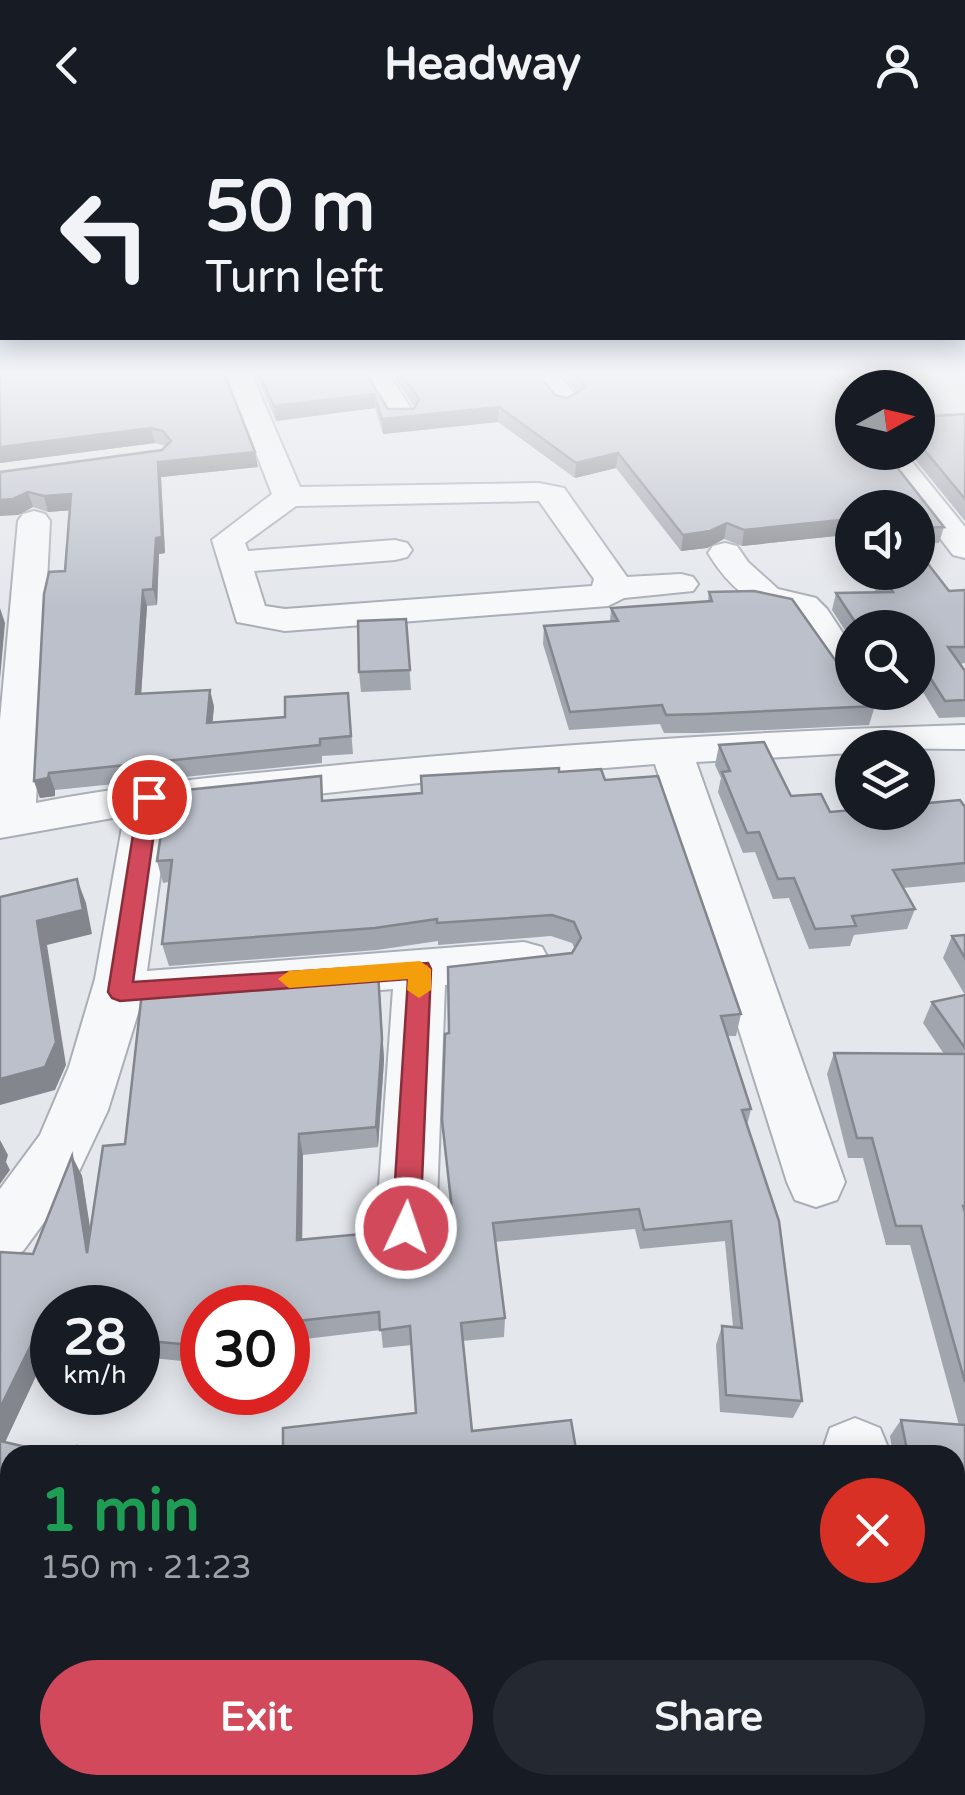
<!DOCTYPE html>
<meta charset="utf-8">
<style>
body{margin:0;font-family:"Varela Round",sans-serif;background:#242831;color:#f1f3f6;height:100vh;display:flex;flex-direction:column;font-size:38px;white-space:nowrap}
*{box-sizing:border-box;margin:0}
p{font-size:32px;color:#9ea1a6}
.icon{flex:none;width:55px;height:55px;fill:none;stroke:currentColor;stroke-width:2;stroke-linecap:round;stroke-linejoin:round}
.map{position:relative;flex:1;overflow:hidden}
.details{position:absolute;left:0px;top:1315px;width:965px;height:350px;display:flex;flex-direction:column;background:#171b24;border-radius:30px 30px 0 0;box-shadow:0 5px 25px #0003}
.details>*{flex:none}
.hud{position:absolute;left:0px;top:0px;width:965px;height:210px;box-shadow:0 5px 25px #0003;background:#171b24;color:#f1f3f6;overflow:hidden}
.needle{width:65px;rotate:82deg}
.controls{position:absolute;left:835px;top:240px;display:grid;gap:20px}
.controls a{display:grid;place-items:center;width:100px;height:100px;border-radius:50%;background:#171b24;box-shadow:0 5px 25px #0003;font-size:50px}
.speed{position:absolute;left:30px;top:1155px;display:flex;gap:20px;font-size:50px;font-weight:700;text-align:center}
.speed>*{display:grid;place-content:center;width:130px;height:130px;border-radius:50%;background:#171b24;box-shadow:0 5px 25px #0003;line-height:1}
.speed small{font-size:25px;font-weight:400}
.speed .limit{border:15px solid #d22;background:#fff;color:#111}
.pin{position:absolute;display:grid;place-items:center;width:85px;height:85px;color:#fff;margin:-42px;border:5px solid #fff;border-radius:50%;box-shadow:0 2px 10px #0007}
.me{position:absolute;width:110px;margin:-55px;rotate:3deg;stroke-linejoin:round;filter:drop-shadow(0 0 8px #0008)}
.turn{display:flex;align-items:center;gap:35px;height:210px;padding:0 40px;font-size:45px}
.turn .icon{width:130px;height:130px;stroke-width:2.5}
.turn b{display:block;font-size:70px;line-height:85px}
.round{display:grid;place-items:center;flex:none;width:105px;height:105px;border-radius:52px;background:#242831}
.headline{display:flex;align-items:center;justify-content:space-between;height:170px;padding:0 40px}
h1{font-size:60px;font-weight:700;line-height:75px;color:#1e9e55}
.action{display:flex;gap:20px;margin-top:auto;padding:20px 40px}
.action a{flex:1;height:115px;border-radius:60px;background:#d1495b;color:#fff;font-size:40px;font-weight:700;line-height:115px;text-align:center}
.action a+a{background:#242831;color:#f1f3f6}
header{display:flex;justify-content:space-between;align-items:center;height:130px;padding:0 40px;background:#171b24;font-size:45px;font-weight:700}
.map>svg:first-child{display:block}
</style>
<header><svg class="icon" aria-label="back" viewBox="0 0 24 24"><path d="M15 5l-7 7 7 7"/></svg>Headway<svg class="icon" aria-label="person" viewBox="0 0 24 24"><circle cx="12" cy="8" r="4"/><path d="M4 21q1-7 8-7t8 7"/></svg></header>
<div class="map">
<svg width="965" height="1665" viewBox="0 0 965 1665">
<rect width="100%" height="100%" fill="#e4e7ec"/>
<g fill="none" stroke-linecap="round" stroke-linejoin="round">
<g stroke="#a9aeb7" stroke-width="4">
<g id="minor">
<path d="M226,245H252L300,357L539,353L564,358L627,447L681,444L693,447L698,454L693,461L624,468L608,476L285,501L237,492L212,410L272,364ZM539,371L594,449L592,456L285,479L265,476L254,441L395,430L407,427L412,420L407,413L395,410L248,421L245,413L296,376Z"/>
<polygon points="363,245 389,245 416,286 412,292 392,292"/>
<polygon points="532,245 559,245 581,271 567,279 557,277"/>
<polygon points="839,245 865,245 875,258 852,258 852,264"/>
<polygon points="874,322 904,322 965,397 965,428 953,425"/>
<path d="M34,381L45,384L50,391L36,673C143,652 251,644 359,633C561,614 763,601 965,595V619L852,618V623L696,632L845,1052L837,1070L816,1077L795,1070L787,1052L655,634L429,652L169,680L147,841L524,812L542,817L549,830L542,843L524,848L445,855L436,1098L427,1117L406,1125L385,1117L376,1098L393,859L139,880L108,980L75,1050L23,1121L0,1129V1059L40,1005L69,937L95,849L124,686L0,708V590L18,391L23,384Z"/>
<path d="M725,413L737,416L748,432L778,459L816,468L827,479L852,517V556L838,553L790,484C749,472 731,460 708,423L713,416Z"/>
<polygon points="855,1288 880,1298 891,1325 821,1325 830,1298"/>
<polygon points="0,1549 10,1550 10,1655 56,1655 55,1665 0,1665"/>
<polygon points="71,1655 160,1655 164,1665 75,1665"/>
<polygon points="865,1655 949,1655 951,1665 867,1665"/>
</g>
</g>
<use href="#minor" fill="#f7f8fa" fill-rule="evenodd"/>
</g>
<g fill="#a1a5ae">
<polygon points="0,245 225,245 258,337 161,347 165,423 159,424 157,475 147,476 141,564 210,560 214,577 212,592 285,587 348,563 353,624 322,626 322,633 55,660 55,666 40,668 34,651 65,441 70,380 48,382 33,377 18,385 0,342 162,320 166,316 155,313 0,333"/>
<polygon points="256,245 367,245 388,279 414,279 415,278 393,245 539,245 555,265 567,268 577,262 564,245 832,245 852,322 944,397 939,413 918,414 918,378 852,378 852,428 836,406 742,416 724,409 707,418 681,421 616,338 575,348 498,292 383,304 375,278 276,291"/>
<polygon points="965,284 965,391 909,322 918,322 918,287"/>
<polygon points="863,442 918,442 949,461 965,460 965,533 960,534 965,541 965,587 939,588 918,554 918,498 852,498 852,511 832,480 836,463 877,463"/>
<polygon points="709,462 840,537 875,576 869,595 702,603 664,603 660,594 569,600 543,514 544,496 610,492 611,478 708,471"/>
<polygon points="406,489 411,560 361,562 359,542"/>
<polygon points="719,615 791,666 830,682 965,677 965,752 903,758 915,779 907,799 854,805 850,816 809,819 789,768 773,769 755,722 743,723 718,662 721,648 715,635"/>
<polygon points="559,642 605,650 741,884 736,906 727,906 751,979 747,995 802,1271 793,1288 720,1282 716,1215 722,1196 733,1197 725,1111 640,1119 635,1099 495,1112 505,1188 504,1207 462,1211 472,1301 279,1325 416,1283 412,1215 383,1218 381,1200 288,1211 288,1178 202,1178 202,1233 142,1227 139,1238 138,1238 138,1178 52,1178 52,1231 43,1231 5,1312 10,1325 10,1531 0,1528 0,1122 33,1124 72,1026 82,1046 90,1100 125,1014 380,864 384,930 378,1017 303,1025 302,1109 362,1107 405,1109 453,1099 442,990 449,903 572,823 575,819 572,813 551,806 438,815 438,811 377,820 169,836 162,814 169,752 163,753 157,731 324,671 422,663"/>
<polygon points="965,805 965,1510 955,1508 955,1325 893,1325 890,1306 901,1290 959,1295 910,1115 886,1115 863,1028 848,1028 827,944 834,923 944,924 923,893 932,872 965,865 943,828 952,806"/>
<polygon points="654,1655 815,1655 816,1665 671,1665 655,1663"/>
</g>
<g fill="#83868d">
<polygon points="374,264 375,278 276,291 274,276"/>
<polygon points="499,277 498,292 383,304 382,289"/>
<polygon points="151,298 155,313 0,333 0,317"/>
<polygon points="255,322 258,337 161,347 165,423 159,424 157,475 153,459 158,332"/>
<polygon points="618,323 616,338 575,348 576,333"/>
<polygon points="28,362 33,377 18,385 0,386 0,370"/>
<polygon points="71,364 75,380 48,382 44,366"/>
<polygon points="840,390 836,406 742,416 744,400"/>
<polygon points="727,393 724,409 707,418 681,421 683,405"/>
<polygon points="143,460 147,476 140,582 136,564"/>
<polygon points="0,478 5,493 0,549"/>
<polygon points="210,560 214,577 211,610 207,593"/>
<polygon points="49,643 55,660 55,666 40,668 34,651"/>
<polygon points="77,749 86,773 92,804 47,815 66,935 55,960 0,975 0,949 37,791"/>
<polygon points="380,864 384,930 378,1017 376,997"/>
<polygon points="299,1004 303,1025 302,1129 297,1110"/>
<polygon points="0,1010 8,1025 6,1032 10,1040 0,1054"/>
<polygon points="72,1026 82,1046 97,1142 87,1123"/>
<polygon points="32,1213 43,1231 0,1323 0,1278"/>
<polygon points="138,1218 142,1227 139,1238 138,1236"/>
</g>
<g fill="#bbc0ca" stroke="#83868d" stroke-width="2.5">
<polygon points="0,245 225,245 255,322 158,332 162,407 156,408 153,459 143,460 136,564 210,560 207,593 285,587 285,567 348,563 351,606 320,609 320,615 49,643 48,648 34,651 44,464 49,442 65,441 71,364 44,366 28,362 13,369 0,370 0,342 162,320 171,311 163,301 151,298 0,317"/>
<polygon points="260,245 367,245 388,279 414,279 419,269 402,245 539,245 555,265 567,268 586,257 576,245 832,245 852,268 852,322 885,322 944,397 918,398 918,378 852,378 852,407 840,390 744,400 727,393 710,401 683,405 618,323 576,333 499,277 382,289 374,264 274,276"/>
<polygon points="965,284 965,369 918,312 918,287"/>
<polygon points="918,421 949,461 965,460 965,517 948,517 965,541 965,570 945,571 918,529 918,498 859,498 836,463 893,462 879,442 918,442"/>
<polygon points="754,461 792,469 840,537 850,540 852,543 852,562 866,562 875,576 705,584 666,585 662,575 570,582 544,496 618,491 611,478 712,471 709,462"/>
<polygon points="406,489 410,540 359,542 358,491"/>
<polygon points="764,612 791,666 821,664 830,682 852,680 852,682 918,682 918,674 960,670 965,677 965,733 893,740 915,779 852,786 856,796 815,799 794,748 778,749 759,702 747,703 722,642 730,641 719,615"/>
<polygon points="559,638 559,642 601,639 605,650 658,646 741,884 721,886 751,979 742,980 779,1091 802,1271 726,1265 722,1196 742,1198 731,1091 644,1100 639,1079 493,1093 505,1188 461,1193 472,1301 571,1290 577,1325 279,1325 283,1324 283,1298 416,1283 410,1196 380,1200 379,1182 288,1192 288,1178 202,1178 202,1216 138,1210 138,1178 52,1178 52,1214 32,1213 0,1278 0,1122 33,1124 72,1026 87,1123 103,1016 125,1014 142,862 378,842 382,909 376,997 299,1004 297,1110 361,1104 361,1107 390,1104 405,1109 427,1101 454,1098 442,990 445,904 449,903 448,837 572,823 581,808 574,792 552,785 437,793 437,789 375,798 162,814 172,730 157,731 167,662 321,646 322,671 422,663 421,646"/>
<polygon points="77,749 83,780 37,791 56,912 45,937 0,949 0,767"/>
<polygon points="965,805 965,828 952,806"/>
<polygon points="965,865 965,918 932,872"/>
<polygon points="834,923 965,924 965,1076 963,1076 965,1082 965,1252 921,1096 896,1096 872,1008 857,1008"/>
<polygon points="901,1290 965,1295 965,1495 955,1494 955,1325 908,1325"/>
<polygon points="0,1311 61,1325 10,1325 10,1523 0,1520"/>
<polygon points="77,1316 113,1325 73,1325"/>
<polygon points="204,1655 432,1655 433,1665 293,1665 293,1663 281,1665 203,1665"/>
<polygon points="660,1655 815,1655 816,1665 760,1665"/>
</g>
<linearGradient id="sky" x2="0" y2="1"><stop stop-color="#8bb4dd"/><stop offset="0.51" stop-color="#f3f4f6"/><stop offset="1" stop-color="#f3f4f6" stop-opacity="0"/></linearGradient>
<rect width="965" height="478" fill="url(#sky)"/>
<polygon fill="#d1495b" stroke="#882f3b" stroke-width="2.5" points="149,661 159,667 133,852 428,833 431,839 420,1098 416,1107 406,1111 396,1107 392,1098 408,849 120,871 112,868 108,862 139,667"/>
<polygon fill="#f59e0b" points="420,831 431,839 431,860 419,868 407,860 408,849 289,858 278,849 289,841"/>
</svg>
<div class="controls">
<a><svg class="needle" viewBox="-14 -14 28 28"><path d="M0-13l5 13h-10z" fill="#e53935"/><path d="M0 13l5-13h-10z" fill="#9ea1a6"/></svg></a>
<a><svg class="icon" aria-label="sound" viewBox="0 0 24 24"><path d="M4 9h4l5-4v14l-5-4H4zM17 9q2 3 0 6"/></svg></a>
<a><svg class="icon" aria-label="search" viewBox="0 0 24 24"><circle cx="10" cy="10" r="6"/><path d="M15 15l6 6"/></svg></a>
<a><svg class="icon" aria-label="layers" viewBox="0 0 24 24"><path d="M12 4l9 5-9 5-9-5zM3 14l9 5 9-5"/></svg></a>
</div>
<div class="speed"><div>28<small>km/h</small></div><div class="limit">30</div></div>
<div class="pin" style="left:149px;top:667px;background:#d93025"><svg class="icon" aria-label="arrive" viewBox="0 0 24 24"><path d="M6 21V4h12l-3 4 3 4H6"/></svg></div>
<svg class="me" style="left:406px;top:1098px" viewBox="-20 -20 40 40"><circle r="17" fill="#d1495b" stroke="#fff" stroke-width="3"/><path d="M0-11L8 9 0 5-8 9z" fill="#fff"/></svg>
<div class="hud">
<div class="turn"><svg class="icon" aria-label="left" viewBox="0 0 24 24"><path d="M17 20v-9H6M10 6l-5 5 5 5"/></svg><div><b>50 m</b>Turn left</div></div>
</div>
<section class="details">
<div class="headline"><div><h1>1 min</h1><p>150 m · 21:23</p></div><a class="round" style="background:#d93025;color:#fff"><svg class="icon" aria-label="close" viewBox="0 0 24 24"><path d="M6 6l12 12M18 6L6 18"/></svg></a></div>
<div class="action"><a>Exit</a><a>Share</a></div>
</section>
</div>
